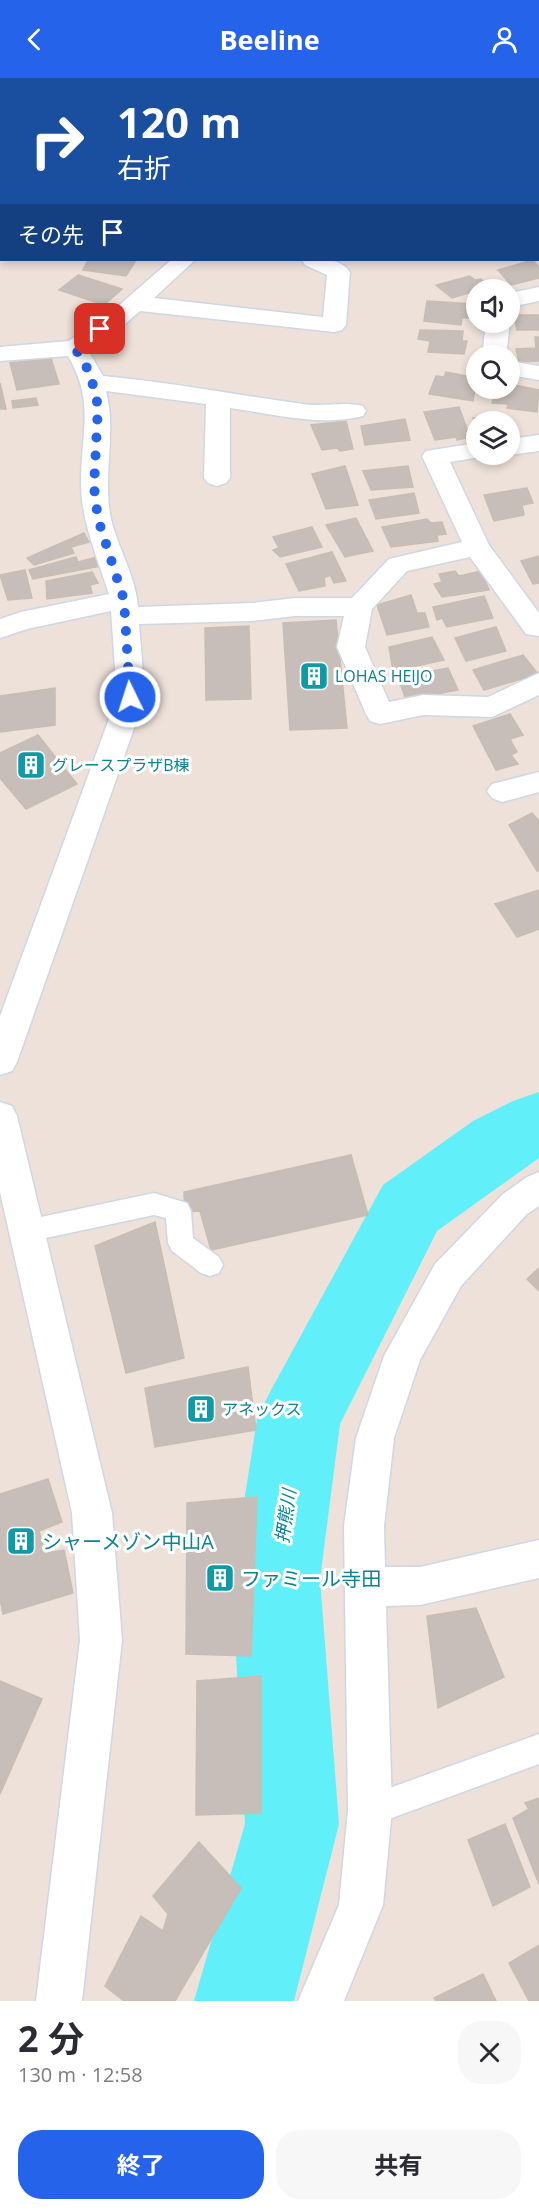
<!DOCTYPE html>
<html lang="ja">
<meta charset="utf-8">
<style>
body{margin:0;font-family:"Open Sans","Noto Sans JP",sans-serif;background:#f7f7f7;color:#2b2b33;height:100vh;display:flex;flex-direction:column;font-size:22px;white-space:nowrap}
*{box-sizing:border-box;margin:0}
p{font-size:20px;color:#7c7c81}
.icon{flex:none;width:33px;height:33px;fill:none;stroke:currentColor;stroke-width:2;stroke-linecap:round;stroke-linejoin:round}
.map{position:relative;height:1923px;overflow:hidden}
.details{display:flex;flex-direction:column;background:#fff;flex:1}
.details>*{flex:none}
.top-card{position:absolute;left:0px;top:0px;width:540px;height:183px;box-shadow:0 3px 9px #0003;background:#1a4fa0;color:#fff;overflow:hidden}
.buttons{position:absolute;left:466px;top:201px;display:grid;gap:12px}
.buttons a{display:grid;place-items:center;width:54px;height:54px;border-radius:50%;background:#fff;box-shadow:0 3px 9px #0003;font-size:30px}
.pin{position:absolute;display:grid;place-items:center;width:51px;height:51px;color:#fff;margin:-26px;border-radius:12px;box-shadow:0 3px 9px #0006}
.me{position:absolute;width:66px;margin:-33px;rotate:356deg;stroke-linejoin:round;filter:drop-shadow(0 0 4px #0008)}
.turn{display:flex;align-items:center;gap:21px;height:126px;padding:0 18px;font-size:27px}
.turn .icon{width:78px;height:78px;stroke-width:2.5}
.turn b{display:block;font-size:42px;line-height:51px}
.then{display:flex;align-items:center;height:57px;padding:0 18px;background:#0003;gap:12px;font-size:22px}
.round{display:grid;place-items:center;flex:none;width:63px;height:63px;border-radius:24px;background:#f7f7f7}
.headline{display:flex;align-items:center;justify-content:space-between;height:102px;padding:0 18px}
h1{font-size:36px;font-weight:700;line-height:45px}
.button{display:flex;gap:12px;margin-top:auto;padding:12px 18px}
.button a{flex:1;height:69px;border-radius:24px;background:#2563eb;color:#fff;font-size:24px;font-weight:700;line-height:69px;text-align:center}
.button a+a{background:#f7f7f7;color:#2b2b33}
header{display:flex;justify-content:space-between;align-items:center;height:78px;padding:0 18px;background:#2563eb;color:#fff;font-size:27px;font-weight:700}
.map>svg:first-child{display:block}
</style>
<header><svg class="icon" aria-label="back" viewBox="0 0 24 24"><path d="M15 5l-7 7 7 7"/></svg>Beeline<svg class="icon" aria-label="person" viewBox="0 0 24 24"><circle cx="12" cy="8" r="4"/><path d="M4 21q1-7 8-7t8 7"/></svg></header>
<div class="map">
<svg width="539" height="1923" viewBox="0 0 539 1923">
<rect width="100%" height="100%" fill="#ede1d9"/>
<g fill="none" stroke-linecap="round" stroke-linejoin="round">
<polygon fill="#61effa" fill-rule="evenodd" points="539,1014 539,1080 437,1153 340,1346 320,1501 339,1746 294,1923 194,1923 245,1746 232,1501 257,1341 270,1314 383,1107 473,1043 513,1023"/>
</g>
<g fill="#c8beb9" stroke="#c8bdb3" stroke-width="1.5">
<polygon points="88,182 136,182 126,198 83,192"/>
<polygon points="533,182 539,189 539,200 511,207 498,192"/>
<polygon points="78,197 122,211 104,227 59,212"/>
<polygon points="470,198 475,202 481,201 489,209 452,220 436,207"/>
<polygon points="427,223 473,226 472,240 462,240 461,247 424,243"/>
<polygon points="514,237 539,237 539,252 517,252"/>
<polygon points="420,252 463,253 462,263 467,263 464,276 428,274 430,263 418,261"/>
<polygon points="535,259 539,259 539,283 519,284 516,271 536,270"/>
<polygon points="51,280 59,306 17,312 10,285"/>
<polygon points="446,294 477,300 473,323 429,316 436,298 444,299"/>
<polygon points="0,305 6,331 0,331"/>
<polygon points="510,306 539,312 537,334 507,330 508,326 492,325 496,310 510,310"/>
<polygon points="36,320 38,327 13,330 12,323"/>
<polygon points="459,329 470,359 457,362 456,359 435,362 424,334"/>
<polygon points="492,337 493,340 504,338 506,344 477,344 477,352 473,340"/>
<polygon points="405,341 410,362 365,367 361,348"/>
<polygon points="346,343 353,371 340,373 337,370 322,372 311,347"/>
<polygon points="345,388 358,427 326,431 312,396"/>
<polygon points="408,388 413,409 371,412 363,393"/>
<polygon points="527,410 533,425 522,427 524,437 494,443 484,417"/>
<polygon points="414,415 419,435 376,441 369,422"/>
<polygon points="356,440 373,473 345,479 326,447"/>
<polygon points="427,441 431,445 442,444 446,456 437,457 438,463 391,469 382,449"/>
<polygon points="312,449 322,469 280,479 273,472 279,470 273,459"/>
<polygon points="84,455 89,464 71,469 74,475 34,487 27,480"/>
<polygon points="332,474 346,503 334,505 330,497 324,500 325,508 299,513 286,486"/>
<polygon points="539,478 539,505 533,506 521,483"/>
<polygon points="76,479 78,484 97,479 101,488 33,501 29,492"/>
<polygon points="25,492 32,520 8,522 0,497"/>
<polygon points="455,493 459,498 481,493 489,512 442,519 434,506 442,504 439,496"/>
<polygon points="92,494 98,505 90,507 92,515 47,521 46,503"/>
<polygon points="411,517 417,535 425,535 429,549 387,557 377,527"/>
<polygon points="484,518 493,540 447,549 442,540 437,542 433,529"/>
<polygon points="336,542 347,650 290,652 283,545"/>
<polygon points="249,548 251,621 206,622 205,550"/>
<polygon points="496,549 506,573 466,583 455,560"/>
<polygon points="432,559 444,582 393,593 389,569"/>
<polygon points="523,577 538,596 484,612 473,592"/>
<polygon points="448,590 458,612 406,622 400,605 410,603 409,597"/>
<polygon points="55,610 55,647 0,654 0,618"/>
<polygon points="510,636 523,657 510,661 517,674 511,677 518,686 496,692 473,648"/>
<polygon points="38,657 77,706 26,731 0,700 0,675"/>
<polygon points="532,735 539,743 539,793 537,793 509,747"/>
<polygon points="539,812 539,851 517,859 495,826"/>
<polygon points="351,1077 368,1137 211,1172 200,1133 185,1134 184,1114"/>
<polygon points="155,1144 184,1280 126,1295 95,1168"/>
<polygon points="539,1190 539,1213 527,1201"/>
<polygon points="248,1289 256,1352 155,1369 145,1310"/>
<polygon points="48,1401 62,1444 39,1453 45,1475 64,1472 73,1515 3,1536 0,1521 0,1416"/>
<polygon points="257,1419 251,1578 186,1576 187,1425"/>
<polygon points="476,1530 504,1599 438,1630 427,1538"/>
<polygon points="261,1598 261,1735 196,1737 197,1603"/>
<polygon points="0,1603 42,1621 0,1716"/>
<polygon points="539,1720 539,1806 513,1740 529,1731 525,1725"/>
<polygon points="505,1746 530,1809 493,1828 468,1762"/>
<polygon points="199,1764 241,1810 175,1923 124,1923 105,1908 141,1838 163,1853 168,1836 153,1818"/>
<polygon points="539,1867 539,1923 529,1923 509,1885"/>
<polygon points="483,1896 496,1923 436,1923 434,1920"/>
</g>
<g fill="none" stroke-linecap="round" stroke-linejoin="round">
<g stroke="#ced7e4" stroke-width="3">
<g id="service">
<polygon points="154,1115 187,1125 191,1133 193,1160 219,1179 223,1187 219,1195 210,1198 201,1195 172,1173 168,1165 166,1140 154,1137 27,1164 18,1161 14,1153 18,1145 27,1142"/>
<polygon points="539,1656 539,1686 370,1748 359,1743 354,1732 359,1721"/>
</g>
</g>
<g stroke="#ced7e4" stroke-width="3">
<g id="minor">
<rect x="20" y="0" width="20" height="2"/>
<polygon points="259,0 279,0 258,2"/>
<polygon points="368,0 389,0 367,2"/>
<polygon points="416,0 436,0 437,2 417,2"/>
<polygon points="0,17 2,17 0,30"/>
<path d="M171,182H195L154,220L323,239L327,197L305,187L302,182C317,180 340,179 350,194L346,247L342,252L334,254L140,233L117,253L108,256L88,272L103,298C170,304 236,317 303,326C323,329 343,323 363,328L366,333L363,338C320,349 273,336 230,330V400L226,405L217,408L208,405L204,400L206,326L106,313C117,354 102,398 111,441C118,470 136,499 138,529L251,525L295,520H352L389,481L462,464L422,378L426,373L477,365V376H487L486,378L450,384L489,467L539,535V558L526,556L470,479L407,493L372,531L365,569L389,624L423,617L488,619L539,595V617L492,639L423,637L380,646L370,643L366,636L337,569L344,538H295L251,543L139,546L145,619L17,984L12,993L0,997V938L117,619L111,533L27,551L0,560V541L21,534L109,516C98,482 82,445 81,409C80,358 96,325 68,278L0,283V269L69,263L92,246L101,243Z"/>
<polygon points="539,209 539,223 510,229 510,215"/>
<polygon points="486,244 510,244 506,278 482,278"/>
<polygon points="510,283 539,288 539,302 510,297"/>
<polygon points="539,357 539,373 510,377 510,361"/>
<polygon points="539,694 539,714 502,724 492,720 487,713 492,706"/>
<polygon points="0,1024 12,1028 17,1038 112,1435 122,1562 82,1923 36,1923 80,1562 72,1435 0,1114"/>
<polygon points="539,1094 539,1128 527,1136 461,1208 420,1282 394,1360 384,1448 385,1489 420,1489 539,1462 539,1500 420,1527 386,1528 392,1732 383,1827 344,1923 298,1923 339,1827 348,1732 344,1448 356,1360 384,1278 435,1186 503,1116 527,1099"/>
</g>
</g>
<g stroke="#c3c3c3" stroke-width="3">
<g id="primary">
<rect x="538" y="66" width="1" height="12"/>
<rect x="0" y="109" width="2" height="14"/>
</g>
</g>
<use href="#service" fill="#fff" fill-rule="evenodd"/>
<use href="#minor" fill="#fff" fill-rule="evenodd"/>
<use href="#primary" fill="#feb34d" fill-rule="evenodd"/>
</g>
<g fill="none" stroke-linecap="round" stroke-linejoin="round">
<polyline stroke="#2563eb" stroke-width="10" stroke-dasharray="0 18" points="100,251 75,270 90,295 98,328 94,409 98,441 124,522 130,619"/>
</g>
<defs>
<g id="building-square" transform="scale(1.5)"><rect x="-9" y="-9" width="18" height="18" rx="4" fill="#0f9aa8" stroke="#fff"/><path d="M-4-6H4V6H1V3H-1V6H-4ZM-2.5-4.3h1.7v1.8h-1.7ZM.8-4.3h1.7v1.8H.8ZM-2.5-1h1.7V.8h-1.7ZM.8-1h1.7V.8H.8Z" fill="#fff"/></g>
</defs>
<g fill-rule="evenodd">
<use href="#building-square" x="314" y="598"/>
<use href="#building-square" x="31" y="687"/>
<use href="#building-square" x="201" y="1331"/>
<use href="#building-square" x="21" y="1463"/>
<use href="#building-square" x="220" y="1500"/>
</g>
<g text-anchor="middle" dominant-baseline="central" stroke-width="6" stroke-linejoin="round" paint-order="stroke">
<g font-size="16" fill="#0d838f" stroke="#fff" text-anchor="start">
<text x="335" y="598">LOHAS HEIJO</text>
<text x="52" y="687">グレースプラザB棟</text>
<text x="222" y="1331">アネックス</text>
</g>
<g font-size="18" font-style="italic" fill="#028197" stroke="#fff">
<text transform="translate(285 1438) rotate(-82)">押熊川</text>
</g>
<g font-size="20" fill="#0d838f" stroke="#fff" text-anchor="start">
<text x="42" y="1463">シャーメゾン中山A</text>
<text x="241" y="1500">ファミール寺田</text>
</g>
</g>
</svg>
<div class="buttons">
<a><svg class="icon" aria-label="sound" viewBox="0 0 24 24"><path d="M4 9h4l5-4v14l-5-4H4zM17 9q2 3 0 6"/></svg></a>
<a><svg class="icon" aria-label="search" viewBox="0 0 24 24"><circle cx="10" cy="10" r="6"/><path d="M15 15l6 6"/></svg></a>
<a><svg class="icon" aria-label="layers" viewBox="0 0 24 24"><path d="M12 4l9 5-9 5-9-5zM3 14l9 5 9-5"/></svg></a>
</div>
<div class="pin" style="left:100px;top:251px;background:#d93025"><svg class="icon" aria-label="arrive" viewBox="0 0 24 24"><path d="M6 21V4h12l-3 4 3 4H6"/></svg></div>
<svg class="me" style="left:130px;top:619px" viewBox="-20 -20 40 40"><circle r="17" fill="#2563eb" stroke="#fff" stroke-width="3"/><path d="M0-11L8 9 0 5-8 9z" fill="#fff"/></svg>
<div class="top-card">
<div class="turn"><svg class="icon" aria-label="right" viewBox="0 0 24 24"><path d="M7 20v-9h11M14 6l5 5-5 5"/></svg><div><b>120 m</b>右折</div></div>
<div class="then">その先<svg class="icon" aria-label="arrive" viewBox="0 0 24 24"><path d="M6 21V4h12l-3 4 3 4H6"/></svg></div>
</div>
</div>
<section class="details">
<div class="headline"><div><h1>2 分</h1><p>130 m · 12:58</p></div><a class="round"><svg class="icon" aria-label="close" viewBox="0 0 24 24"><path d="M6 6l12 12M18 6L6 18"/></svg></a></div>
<div class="button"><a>終了</a><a>共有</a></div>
</section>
